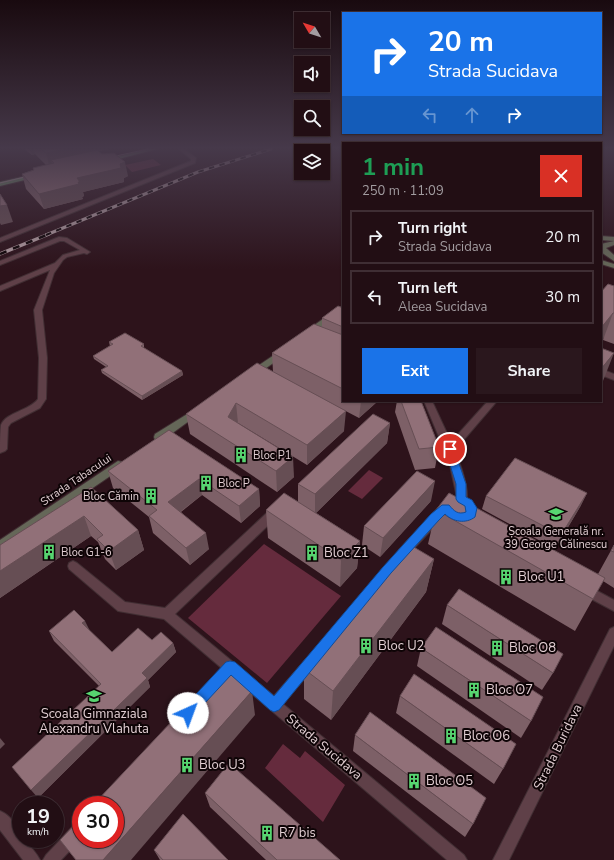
<!DOCTYPE html>
<meta charset="utf-8">
<style>
body{margin:0;font-family:"Nunito Sans",sans-serif;background:#2a171d;color:#f1f3f6;height:100vh;display:flex;flex-direction:column;font-size:15px;white-space:nowrap}
*{box-sizing:border-box;margin:0}
p{font-size:13px;color:#a29ca0}
.icon{flex:none;width:22px;height:22px;fill:none;stroke:currentColor;stroke-width:2;stroke-linecap:round;stroke-linejoin:round}
.map{position:relative;flex:1;overflow:hidden}
.details{position:absolute;left:342px;top:142px;width:260px;height:260px;display:flex;flex-direction:column;background:#220e14;border-radius:0px;box-shadow:0 1px 3px #0004,0 0 0 1px #3f2e34}
.details>*{flex:none}
.top-card{position:absolute;left:342px;top:12px;width:260px;height:122px;border-radius:0px;box-shadow:0 1px 3px #0004,0 0 0 1px #3f2e34;background:#1a73e8;color:#fff;overflow:hidden}
.needle{width:26px;rotate:309deg}
.fabs{position:absolute;left:294px;top:12px;display:grid;gap:8px}
.fabs a{display:grid;place-items:center;width:36px;height:36px;border-radius:0px;background:#220e14;box-shadow:0 1px 3px #0004,0 0 0 1px #3f2e34;font-size:20px}
.speed{position:absolute;left:12px;top:796px;display:flex;gap:8px;font-size:20px;font-weight:700;text-align:center}
.speed>*{display:grid;place-content:center;width:52px;height:52px;border-radius:50%;background:#220e14;box-shadow:0 1px 3px #0004,0 0 0 1px #3f2e34;line-height:1}
.speed small{font-size:10px;font-weight:400}
.speed .limit{border:6px solid #d22;background:#fff;color:#111}
.pin{position:absolute;display:grid;place-items:center;width:34px;height:34px;color:#fff;margin:-17px;border:2px solid #fff;border-radius:50%;box-shadow:0 1px 4px #0007}
.me{position:absolute;width:44px;margin:-22px;rotate:43deg;stroke-linejoin:round;filter:drop-shadow(0 0 3px #0008)}
.turn{display:flex;align-items:center;gap:14px;height:84px;padding:0 20px;font-size:18px}
.turn .icon{width:52px;height:52px;stroke-width:2.5}
.turn b{display:block;font-size:28px;line-height:34px}
.lanes{display:flex;align-items:center;height:38px;padding:0 20px;background:#0003;justify-content:center;gap:20px;direction:ltr}
.lanes .off{opacity:.35}
.round{display:grid;place-items:center;flex:none;width:42px;height:42px;border-radius:0px;background:#2a171d}
.head{display:flex;align-items:center;justify-content:space-between;height:68px;padding:0 20px}
h1{font-size:24px;font-weight:700;line-height:30px;color:#1e9e55}
.cta{display:flex;gap:8px;margin-top:auto;padding:8px 20px}
.cta a{flex:1;height:46px;border-radius:0px;background:#1a73e8;color:#fff;font-size:16px;font-weight:700;line-height:46px;text-align:center}
.cta a+a{background:#2a171d;color:#f1f3f6}
ul{padding:0;list-style:none}
li{display:flex;align-items:center;gap:12px;height:54px;margin:0 8px 6px;padding:0 12px;border:2px solid #3f2e34;border-radius:0px}
li div{flex:1}
li b{display:block;font-size:15px}
li em{font-style:normal}
.map>svg:first-child{display:block}
</style>
<div class="map">
<svg width="614" height="860" viewBox="0 0 614 860">
<rect width="100%" height="100%" fill="#2d131b"/>
<g fill="#652b3d">
<polygon points="153,159 161,165 132,172 125,165"/>
<polygon points="369,470 383,478 362,499 348,491"/>
<polygon points="264,544 341,596 267,683 188,618"/>
<polygon points="283,744 300,758 305,751 345,785 323,822 265,768"/>
</g>
<g fill="none" stroke-linecap="round" stroke-linejoin="round">
<g stroke="#412e33" stroke-width="2">
<g id="street">
<polygon points="179,149 184,149 196,158 195,163 0,242 0,238 191,161 191,159"/>
<path d="M59,237L67,238L90,252L87,254L84,253L67,257L63,260L54,273L42,310L47,358L46,399L40,408L11,423L8,427L7,449L5,451L0,453C0,445 0,433 1,425C6,412 29,411 38,399L39,358L34,310L50,270L0,291V286L55,263L63,255L80,250L64,241H60L0,265V261Z"/>
<polygon points="601,369 614,374 614,380 601,375"/>
<path d="M424,401H432L451,442L488,401H497L455,450C459,461 471,491 466,502L462,503L458,502L449,461Z"/>
<polygon points="442,507 446,508 447,511 446,514 407,556 403,558 399,556 398,553 399,550 438,508"/>
<polygon points="275,508 279,509 280,512 279,515 175,614 274,696 307,658 311,656 315,658 317,662 315,666 283,704 464,855 467,860 447,860 164,619 118,611 69,569 68,566 69,563 73,561 77,563 125,602 165,608 271,509"/>
<polygon points="586,585 614,600 614,611 582,594 580,590 582,586"/>
<polygon points="614,627 614,646 509,860 493,860 610,629"/>
<path d="M0,811C9,814 21,829 21,839H25L37,855L40,860H23L0,830Z"/>
<polygon points="81,821 81,839 61,860 43,860 46,855 76,823"/>
</g>
</g>
<g stroke="#412e33" stroke-width="2">
<g id="secondary">
<polygon points="601,236 614,237 614,245 606,248 614,255 614,261 601,252 601,244 614,241 601,240"/>
<polygon points="601,260 614,264 614,268 601,264"/>
<polygon points="340,307 343,307 343,313 312,335 306,335 305,333 306,331"/>
<polygon points="283,349 286,350 287,352 286,354 255,376 249,376 247,374 249,372"/>
<polygon points="197,408 202,411 200,413 163,440 155,440 154,437 155,434"/>
<polygon points="118,461 122,462 123,465 122,468 0,551 0,540"/>
</g>
</g>
<g stroke="#412e33" stroke-width="2">
<g id="primary">
<polygon points="148,149 157,149 107,162 104,160"/>
<polygon points="35,174 38,176 37,177 0,186 0,182"/>
</g>
</g>
<use href="#street" fill="#5f4048" fill-rule="evenodd"/>
<use href="#secondary" fill="#656758" fill-rule="evenodd"/>
<use href="#primary" fill="#6c8e69" fill-rule="evenodd"/>
<g stroke="#af9a9f" stroke-width="1">
<polyline points="107,158 148,149"/>
<polyline points="0,183 33,175"/>
</g>
<g stroke="#af9a9f" stroke-width="3">
<polyline id="rail-far1" points="46,235 198,172 271,149"/>
</g>
<g stroke="#af9a9f" stroke-width="3.5">
<polyline id="rail" points="0,254 49,234"/>
</g>
<use href="#rail-far1" stroke="#0e0406" stroke-width="2" stroke-dasharray="5.5" stroke-linecap="butt"/>
<use href="#rail" stroke="#0e0406" stroke-width="2.5" stroke-dasharray="7" stroke-linecap="butt"/>
</g>
<g fill="#7d6067">
<polygon points="24,149 109,149 98,151 128,176 124,178 124,182 83,192 84,196 82,197 83,199 44,209 26,189 22,174 33,170 33,168 46,165 35,154 32,155"/>
<polygon points="614,286 614,344 603,340"/>
<polygon points="343,308 343,401 378,401 359,418 298,386 344,431 307,465 238,423 294,477 277,492 190,434 186,414 273,372 272,353 322,327 322,318"/>
<polygon points="109,342 144,344 144,348 182,371 183,375 142,400 102,373 101,370 106,367 94,359 93,356 110,346"/>
<polygon points="397,401 421,401 439,447 435,468 415,470 395,412"/>
<polygon points="390,423 387,443 316,513 360,541 357,568 340,587 268,538 266,510 298,502 298,484"/>
<polygon points="169,430 259,489 260,506 241,523 202,495 181,512 209,549 190,565 153,533 149,517 113,488 108,471"/>
<polygon points="91,487 138,530 144,550 116,570 105,559 98,542 91,536 0,598 0,545"/>
<polygon points="587,493 580,507 555,549 482,509 486,496"/>
<polygon points="431,501 380,557 362,545 364,526"/>
<polygon points="436,510 598,574 614,545 614,588 603,581 575,631 428,544"/>
<polygon points="434,559 426,592 331,720 304,699 304,669"/>
<polygon points="447,605 553,673 542,690 442,624"/>
<polygon points="49,631 90,631 112,652 152,640 173,643 176,652 148,680 150,687 38,798 99,686 54,641"/>
<polygon points="421,648 531,721 521,738 417,666"/>
<polygon points="400,696 503,769 494,784 396,713"/>
<polygon points="355,735 473,824 465,837 353,751"/>
<polygon points="205,793 340,860 266,860 210,807"/>
<polygon points="154,850 228,860 160,860"/>
</g>
<g fill="#664e54">
<polygon points="30,149 33,149 35,154 32,155"/>
<polygon points="67,149 92,149 94,159 54,163 51,160 54,169 50,169 46,153"/>
<polygon points="95,149 109,149 95,152"/>
<polygon points="125,162 128,176 124,178 124,182 83,192 84,196 82,197 83,199 44,209 39,194 77,178"/>
<polygon points="7,205 13,222 1,225 0,223 0,206"/>
<polygon points="613,313 603,340 601,342 601,328"/>
<polygon points="614,353 603,381 601,383 601,369"/>
<polygon points="182,371 183,375 142,400 142,396"/>
<polygon points="361,401 378,401 359,418"/>
<polygon points="236,403 238,423 228,417"/>
<polygon points="346,411 344,431 307,465 307,445"/>
<polygon points="390,423 387,443 315,514 315,494"/>
<polygon points="293,457 294,477 277,492 276,471"/>
<polygon points="199,479 202,495 172,518 168,502"/>
<polygon points="435,481 431,501 380,557 383,538"/>
<polygon points="259,489 260,506 241,523 239,506"/>
<polygon points="587,493 580,507 555,549 561,535"/>
<polygon points="84,516 91,536 0,598 0,571"/>
<polygon points="138,530 144,550 116,570 109,551"/>
<polygon points="206,533 209,549 190,565 186,548"/>
<polygon points="360,541 357,568 340,587 341,560"/>
<polygon points="434,559 426,592 331,720 333,691"/>
<polygon points="85,621 90,631 87,633 82,623"/>
<polygon points="173,643 176,652 148,680 150,687 38,798 31,790 142,673"/>
<polygon points="252,691 255,715 131,860 103,860"/>
<polygon points="0,738 5,744 0,749"/>
</g>
<g fill="#917078" stroke="#664e54">
<polygon points="41,149 67,149 46,153"/>
<polygon points="97,150 102,154 114,153 125,162 120,164 121,168 77,178 80,182 78,182 79,184 39,194 22,174 34,170 33,168 54,163 51,160"/>
<polygon points="0,194 7,205 0,206"/>
<polygon points="608,284 614,286 614,313 613,313 601,328 601,292"/>
<polygon points="338,306 343,308 343,327 322,318"/>
<polygon points="314,324 343,335 343,389 272,353"/>
<polygon points="125,333 144,344 141,346 182,371 142,396 101,370 108,366 93,356 113,344 109,342"/>
<polygon points="601,348 614,353 601,369"/>
<polygon points="257,363 346,411 307,445 236,403 228,417 293,457 276,471 186,414"/>
<polygon points="401,401 421,401 439,447 419,449"/>
<polygon points="373,414 390,423 315,494 298,484"/>
<polygon points="169,430 259,489 239,506 199,479 168,502 206,533 186,548 149,516 157,510 108,471"/>
<polygon points="515,458 587,493 561,535 486,496"/>
<polygon points="417,471 435,481 383,538 364,526"/>
<polygon points="91,487 138,530 109,551 97,539 103,535 84,516 0,571 0,545"/>
<polygon points="284,493 360,541 341,560 266,510"/>
<polygon points="449,493 605,578 593,599 436,510"/>
<polygon points="407,543 434,559 333,691 304,669"/>
<polygon points="614,545 614,552 611,551"/>
<polygon points="459,589 563,654 553,673 447,605"/>
<polygon points="74,610 85,621 82,623 112,652 138,628 152,640 161,632 173,643 142,673 147,678 31,790 12,767 101,684 49,631"/>
<polygon points="436,627 543,697 531,721 421,648"/>
<polygon points="223,667 252,691 103,860 76,860 60,840 81,818 81,839 115,839 115,805 93,805"/>
<polygon points="414,674 516,744 503,769 400,696"/>
<polygon points="370,712 486,798 473,824 355,735"/>
<polygon points="229,763 340,860 277,860 205,793"/>
<polygon points="183,814 228,860 163,860 154,850"/>
</g>
<linearGradient id="sky" x2="0" y2="1"><stop stop-color="#190a0f"/><stop offset="0.55" stop-color="#46394a"/><stop offset="1" stop-color="#46394a" stop-opacity="0"/></linearGradient>
<rect width="614" height="269" fill="url(#sky)"/>
<path fill="#1a73e8" stroke="#114b97" d="M450,445L454,449L466,484V497L472,500L477,508L475,517C466,524 453,522 445,514L439,520L391,573L279,710L274,712L270,710L231,675L192,717L188,719L183,717L181,713L183,708L226,662L230,661L235,662L274,696L383,567L431,514L442,505H449C454,511 458,515 466,512L465,506L458,502L456,499V484L445,449Z"/>
<defs>
<g id="building-bare" transform="scale(1.2)"><path d="M-4-6H4V6H1V3H-1V6H-4ZM-2.5-4.3h1.7v1.8h-1.7ZM.8-4.3h1.7v1.8H.8ZM-2.5-1h1.7V.8h-1.7ZM.8-1h1.7V.8H.8Z" fill="#57d570" stroke="#0e0406" stroke-width="2.5" paint-order="stroke"/></g>
<g id="school-bare" transform="scale(1.2)"><path d="M0-5L7-2L0 1L-7-2ZM-4 1L0 2.5L4 1V4Q0 6-4 4Z" fill="#57d570" stroke="#0e0406" stroke-width="2.5" paint-order="stroke"/></g>
</defs>
<g fill-rule="evenodd">
<use href="#building-bare" x="241" y="455"/>
<use href="#building-bare" x="206" y="483"/>
<use href="#building-bare" x="151" y="496"/>
<use href="#school-bare" x="556" y="514"/>
<use href="#building-bare" x="49" y="552"/>
<use href="#building-bare" x="312" y="553"/>
<use href="#building-bare" x="506" y="577"/>
<use href="#building-bare" x="366" y="646"/>
<use href="#building-bare" x="497" y="648"/>
<use href="#building-bare" x="474" y="690"/>
<use href="#school-bare" x="94" y="696"/>
<use href="#building-bare" x="451" y="736"/>
<use href="#building-bare" x="187" y="765"/>
<use href="#building-bare" x="414" y="781"/>
<use href="#building-bare" x="267" y="833"/>
</g>
<g text-anchor="middle" dominant-baseline="central" stroke-width="4" stroke-linejoin="round" paint-order="stroke">
<g font-size="11" fill="#e2cfd3" stroke="#0e0406" text-anchor="start">
<text x="253" y="455">Bloc P1</text>
<text x="218" y="483">Bloc P</text>
<text x="139" y="496" text-anchor="end">Bloc Cămin</text>
<text x="556" y="531" text-anchor="middle">Școala Generală nr.<tspan x="556" dy="13">39 George Călinescu</tspan></text>
<text x="61" y="552">Bloc G1-6</text>
</g>
<g font-size="11" fill="#e2cfd3" stroke="#0e0406">
<text transform="translate(76 480) rotate(-34)">Strada Tabacului</text>
</g>
<g font-size="13" fill="#e2cfd3" stroke="#0e0406" text-anchor="start">
<text x="324" y="553">Bloc Z1</text>
<text x="518" y="577">Bloc U1</text>
<text x="378" y="646">Bloc U2</text>
<text x="509" y="648">Bloc O8</text>
<text x="486" y="690">Bloc O7</text>
<text x="94" y="714" text-anchor="middle">Scoala Gimnaziala<tspan x="94" dy="15">Alexandru Vlahuta</tspan></text>
<text x="463" y="736">Bloc O6</text>
<text x="199" y="765">Bloc U3</text>
<text x="426" y="781">Bloc O5</text>
<text x="279" y="833">R7 bis</text>
</g>
<g font-size="13" fill="#e2cfd3" stroke="#0e0406">
<text transform="translate(324 747) rotate(40)">Strada Sucidava</text>
<text transform="translate(558 747) rotate(-64)">Strada Buridava</text>
</g>
</g>
</svg>
<div class="fabs">
<a><svg class="needle" viewBox="-14 -14 28 28"><path d="M0-13l5 13h-10z" fill="#e53935"/><path d="M0 13l5-13h-10z" fill="#a29ca0"/></svg></a>
<a><svg class="icon" aria-label="sound" viewBox="0 0 24 24"><path d="M4 9h4l5-4v14l-5-4H4zM17 9q2 3 0 6"/></svg></a>
<a><svg class="icon" aria-label="search" viewBox="0 0 24 24"><circle cx="10" cy="10" r="6"/><path d="M15 15l6 6"/></svg></a>
<a><svg class="icon" aria-label="layers" viewBox="0 0 24 24"><path d="M12 4l9 5-9 5-9-5zM3 14l9 5 9-5"/></svg></a>
</div>
<div class="speed"><div>19<small>km/h</small></div><div class="limit">30</div></div>
<div class="pin" style="left:450px;top:449px;background:#d93025"><svg class="icon" aria-label="arrive" viewBox="0 0 24 24"><path d="M6 21V4h12l-3 4 3 4H6"/></svg></div>
<svg class="me" style="left:188px;top:713px" viewBox="-20 -20 40 40"><circle r="19" fill="#fff"/><path d="M0-13L10 11 0 6-10 11z" fill="#1a73e8"/></svg>
<div class="top-card">
<div class="turn"><svg class="icon" aria-label="right" viewBox="0 0 24 24"><path d="M7 20v-9h11M14 6l5 5-5 5"/></svg><div><b>20 m</b>Strada Sucidava</div></div>
<div class="lanes"><svg class="icon off" aria-label="left" viewBox="0 0 24 24"><path d="M17 20v-9H6M10 6l-5 5 5 5"/></svg><svg class="icon off" aria-label="ahead" viewBox="0 0 24 24"><path d="M12 20V5M6 11l6-6 6 6"/></svg><svg class="icon" aria-label="right" viewBox="0 0 24 24"><path d="M7 20v-9h11M14 6l5 5-5 5"/></svg></div>
</div>
<section class="details">
<div class="head"><div><h1>1 min</h1><p>250 m · 11:09</p></div><a class="round" style="background:#d93025;color:#fff"><svg class="icon" aria-label="close" viewBox="0 0 24 24"><path d="M6 6l12 12M18 6L6 18"/></svg></a></div>
<ul>
<li><svg class="icon" aria-label="right" viewBox="0 0 24 24"><path d="M7 20v-9h11M14 6l5 5-5 5"/></svg><div><b>Turn right</b><p>Strada Sucidava</p></div><em>20 m</em></li>
<li><svg class="icon" aria-label="left" viewBox="0 0 24 24"><path d="M17 20v-9H6M10 6l-5 5 5 5"/></svg><div><b>Turn left</b><p>Aleea Sucidava</p></div><em>30 m</em></li>
</ul>
<div class="cta"><a>Exit</a><a>Share</a></div>
</section>
</div>
